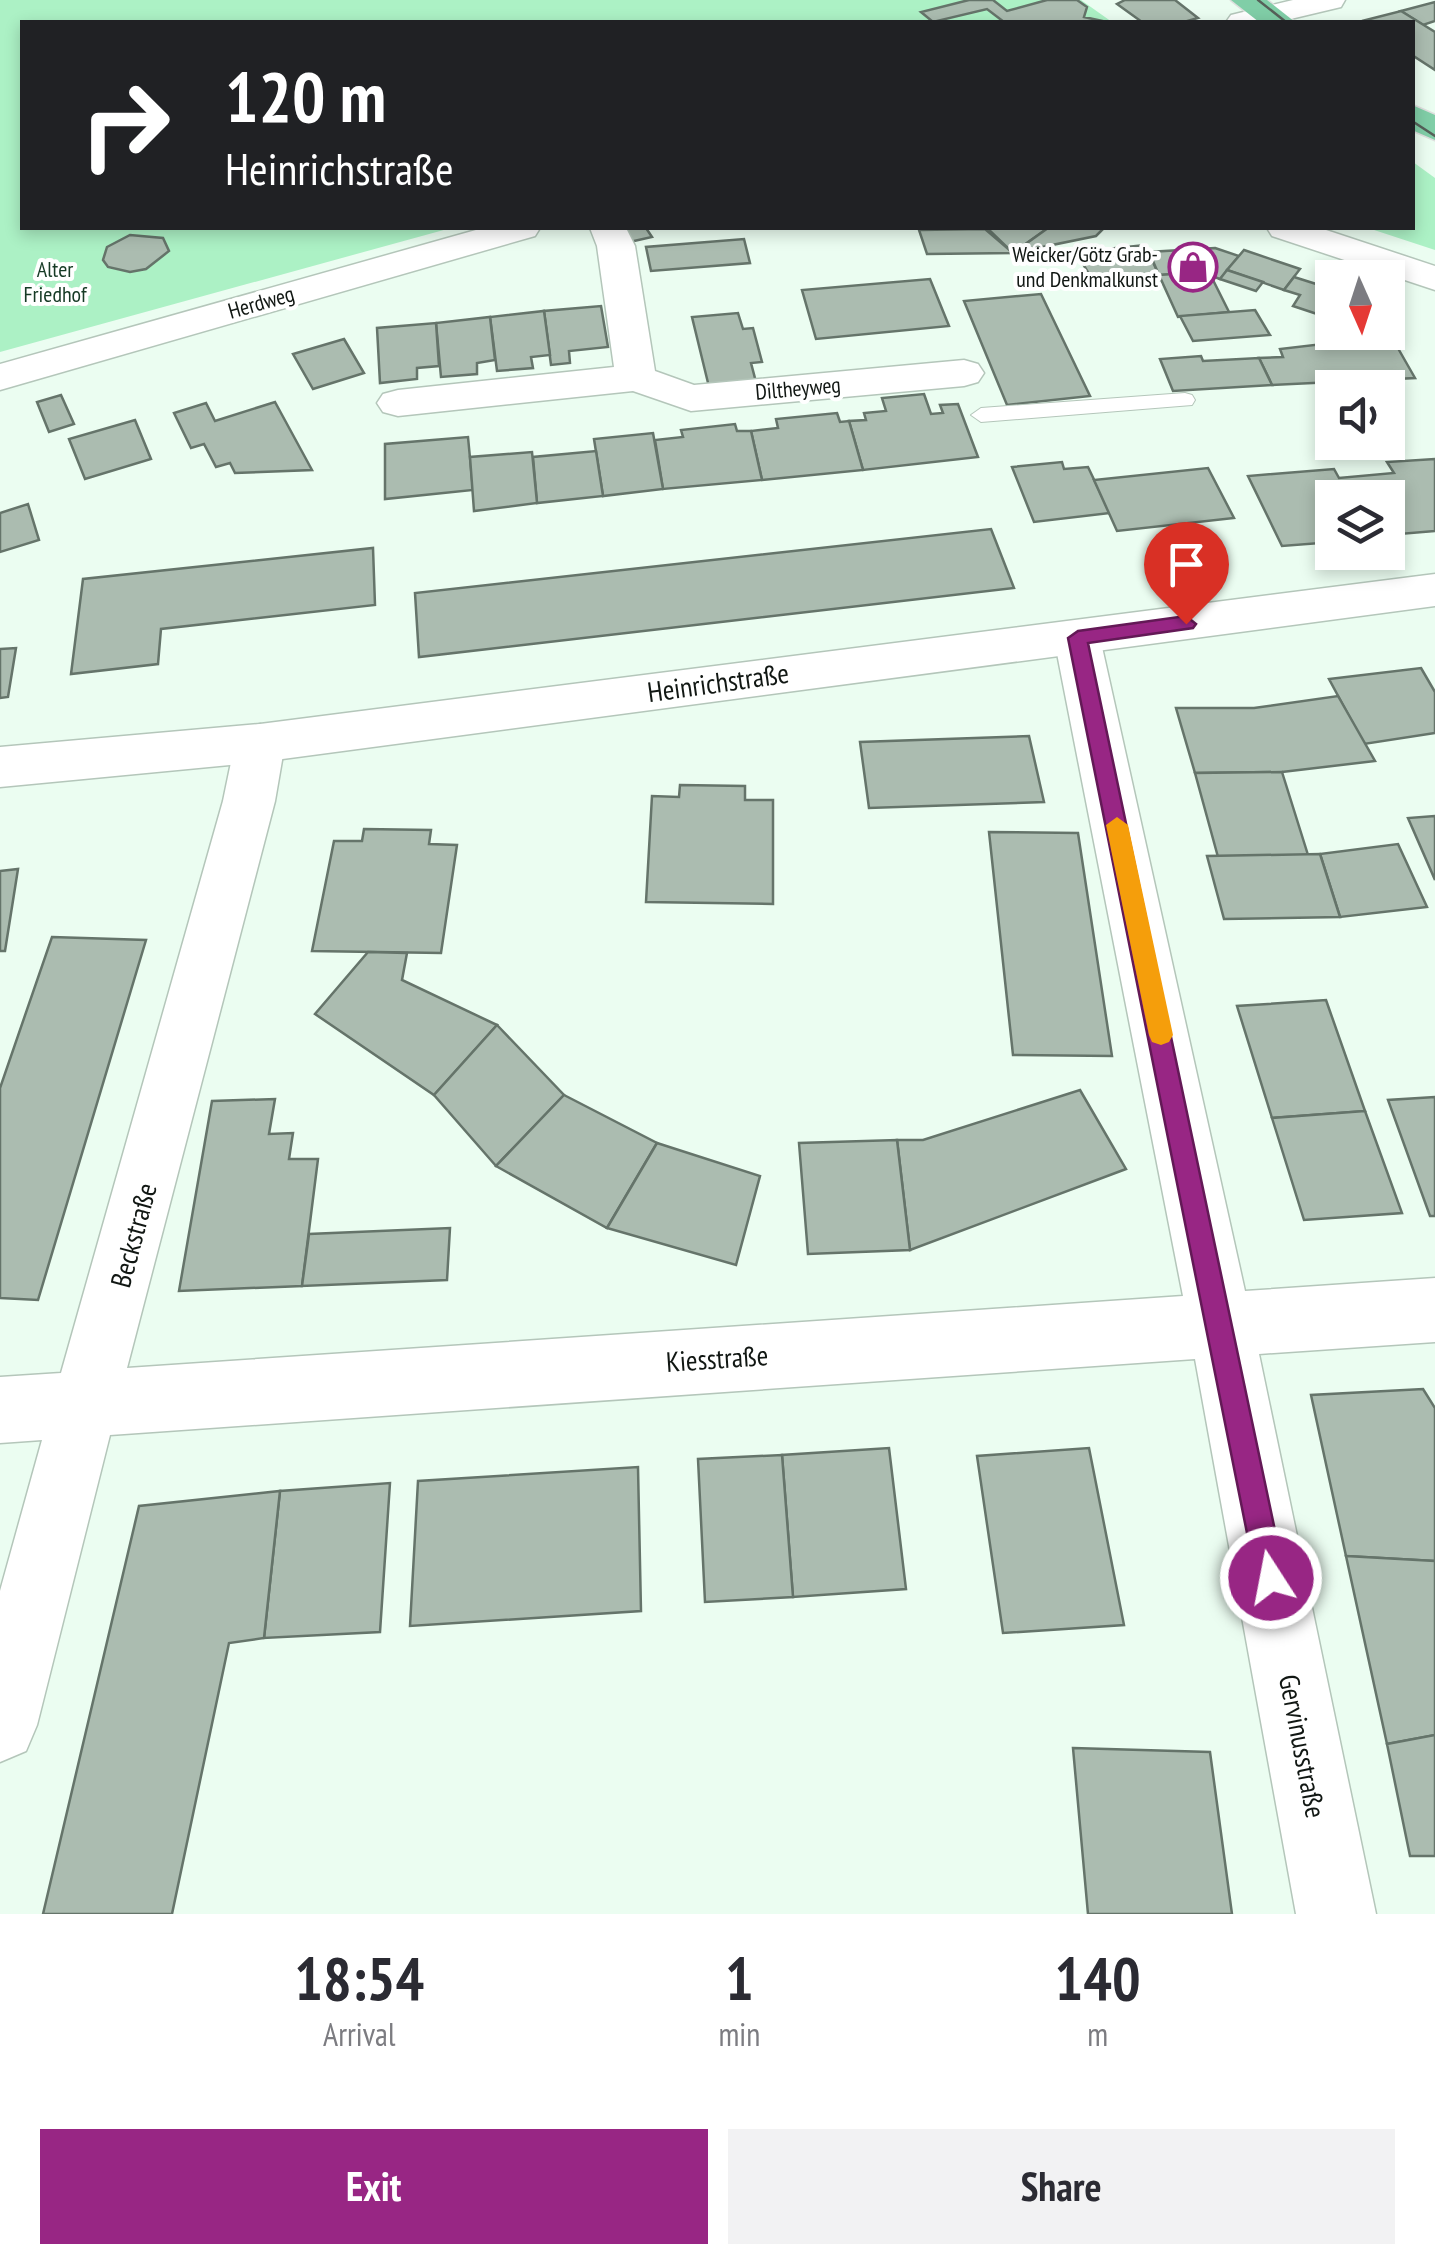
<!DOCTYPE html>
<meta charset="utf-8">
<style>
body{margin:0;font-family:"PT Sans Narrow",sans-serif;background:#f2f2f3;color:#2b2b33;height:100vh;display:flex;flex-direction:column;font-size:38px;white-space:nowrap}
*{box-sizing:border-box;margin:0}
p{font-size:32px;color:#7c7c81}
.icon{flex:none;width:55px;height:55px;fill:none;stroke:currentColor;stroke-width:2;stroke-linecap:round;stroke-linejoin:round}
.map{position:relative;height:1914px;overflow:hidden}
.drawer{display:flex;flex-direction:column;background:#fff;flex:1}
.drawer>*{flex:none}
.guide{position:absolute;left:20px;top:20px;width:1395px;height:210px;border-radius:0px;box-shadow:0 5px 15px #0003;background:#202124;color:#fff;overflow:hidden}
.needle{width:65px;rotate:177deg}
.buttons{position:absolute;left:1315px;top:260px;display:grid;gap:20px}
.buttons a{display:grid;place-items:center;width:90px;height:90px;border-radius:0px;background:#fff;box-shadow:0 5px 15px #0003;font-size:50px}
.pin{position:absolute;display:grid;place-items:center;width:85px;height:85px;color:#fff;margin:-102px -42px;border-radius:50% 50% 50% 0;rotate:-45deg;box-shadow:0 0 10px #0007}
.pin .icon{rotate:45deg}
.me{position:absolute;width:110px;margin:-55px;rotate:349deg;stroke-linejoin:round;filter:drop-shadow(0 0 8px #0008)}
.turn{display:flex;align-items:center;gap:35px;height:210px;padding:0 40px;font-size:45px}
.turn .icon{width:130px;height:130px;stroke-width:2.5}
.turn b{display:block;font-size:70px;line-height:85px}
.eta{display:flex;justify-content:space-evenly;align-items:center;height:170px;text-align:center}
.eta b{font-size:60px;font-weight:800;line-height:70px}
.cta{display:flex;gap:20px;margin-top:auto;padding:20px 40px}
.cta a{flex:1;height:115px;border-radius:0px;background:#982684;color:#fff;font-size:40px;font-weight:800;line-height:115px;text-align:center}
.cta a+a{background:#f2f2f3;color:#2b2b33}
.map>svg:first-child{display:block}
</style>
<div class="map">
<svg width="1435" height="1914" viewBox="0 0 1435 1914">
<rect width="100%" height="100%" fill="#ebfdf1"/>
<g fill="#acf1c5">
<polygon points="0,0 1081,0 1112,22 22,22 22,228 451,228 0,352"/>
<polygon points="1413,162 1435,178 1435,250 1368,228 1412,228"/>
</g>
<g fill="#abbcb0" stroke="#65746a" stroke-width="2.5">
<polygon points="969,0 993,0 1007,11 1047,0 1077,0 1087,7 1084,17 1107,22 1004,22 987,9 933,22 921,12"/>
<polygon points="1125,0 1175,0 1198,18 1184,22 1142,22 1117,4"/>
<polygon points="1435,2 1435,21 1423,25 1401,11"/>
<polygon points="1401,11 1435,32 1435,70 1412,55 1412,22 1362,21"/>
<polygon points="617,228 646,228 652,237 625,243"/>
<polygon points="987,228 1048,228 1013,253"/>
<polygon points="1048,228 1104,228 1096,236 1013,253"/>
<polygon points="985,229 1013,253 927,254 919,230"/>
<polygon points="130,235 163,238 169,251 146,269 130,272 108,267 103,260 107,247"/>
<polygon points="744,239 750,263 651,271 646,247"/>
<polygon points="1145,245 1159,275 1093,281 1076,252"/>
<polygon points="1215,248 1239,256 1220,279 1200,272 1159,275 1149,252"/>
<polygon points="1244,250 1300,269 1284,290 1227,270"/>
<polygon points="1227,270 1263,282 1256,291 1220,279"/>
<polygon points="1200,272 1211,276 1229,312 1178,317 1159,275"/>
<polygon points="1294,277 1332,289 1332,308 1326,317 1293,306 1300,295 1284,290"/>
<polygon points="930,279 949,326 816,339 802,290"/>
<polygon points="1041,294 1090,396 1007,405 964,301"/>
<polygon points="601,306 608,347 569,351 570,363 551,365 544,311"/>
<polygon points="1255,310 1270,335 1193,341 1180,316"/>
<polygon points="544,311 550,355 531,357 533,368 497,371 490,317"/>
<polygon points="738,313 743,329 753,328 762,362 751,363 756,382 709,387 692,317"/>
<polygon points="490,317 495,360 477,363 477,374 441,377 436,323"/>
<polygon points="436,323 439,366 417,368 417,379 380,383 377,328"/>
<polygon points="1391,336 1415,378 1272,385 1259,358 1283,357 1280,349"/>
<polygon points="344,339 364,373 313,389 293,354"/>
<polygon points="1201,356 1203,361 1259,358 1272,385 1173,391 1160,359"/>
<polygon points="924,394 931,414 943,413 940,405 958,404 978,457 863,470 849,421 866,420 864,413 886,411 882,398"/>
<polygon points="61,395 74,424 49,432 37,402"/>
<polygon points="275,402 312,470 235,473 230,463 216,467 204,444 191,448 174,413 206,403 215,421"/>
<polygon points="837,413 840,422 849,421 863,470 762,480 751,431 778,428 776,419"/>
<polygon points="135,420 151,459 85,479 69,439"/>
<polygon points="735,424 737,431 751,431 762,480 663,489 655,440 683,437 681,430"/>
<polygon points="653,433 663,489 603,496 594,439"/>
<polygon points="468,437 473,490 385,499 385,444"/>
<polygon points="596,451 603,496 537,503 533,457"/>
<polygon points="532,452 537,503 474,511 470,457"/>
<polygon points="1435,459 1435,531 1388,535 1388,498 1332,498 1332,552 1325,553 1320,543 1282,546 1248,476 1334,469 1339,478 1394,473 1387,462"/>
<polygon points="1062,462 1064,469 1088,467 1110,513 1034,522 1012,467"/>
<polygon points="1208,468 1234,518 1117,531 1094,480"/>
<polygon points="28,504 39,540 0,552 0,513"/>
<polygon points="991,529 1014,588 419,657 415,593"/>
<polygon points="373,548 375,605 161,629 158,664 71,674 83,579"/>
<polygon points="16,648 8,697 0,698 0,649"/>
<polygon points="1421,668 1435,692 1435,733 1364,744 1329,679"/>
<polygon points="1338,696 1375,761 1282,772 1195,773 1176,708 1254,708"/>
<polygon points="1029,736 1044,802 869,808 860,742"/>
<polygon points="1282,772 1308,855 1218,857 1195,773"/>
<polygon points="680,785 745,786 745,800 773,800 773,904 646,902 652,796 679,797"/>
<polygon points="1435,816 1435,880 1408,818"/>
<polygon points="364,829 431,830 429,844 457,845 441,953 312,951 334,841 362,841"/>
<polygon points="989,832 1078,833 1112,1056 1013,1055"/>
<polygon points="1398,844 1427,907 1340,917 1320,854"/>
<polygon points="1320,854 1340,917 1224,919 1207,856"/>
<polygon points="18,869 5,951 0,951 0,871"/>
<polygon points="52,937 146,940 38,1300 0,1298 0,1088"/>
<polygon points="368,952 407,953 402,980 497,1025 434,1095 315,1014"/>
<polygon points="1326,1000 1365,1111 1272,1118 1237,1006"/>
<polygon points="497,1025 564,1095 496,1166 434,1095"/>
<polygon points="1080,1090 1126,1169 910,1250 897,1140 923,1140"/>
<polygon points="564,1095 657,1143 607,1228 496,1166"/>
<polygon points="1435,1097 1435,1216 1430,1216 1388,1100"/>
<polygon points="275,1099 269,1134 293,1133 289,1159 318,1159 302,1286 179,1291 212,1101"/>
<polygon points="1365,1111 1402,1213 1304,1220 1272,1118"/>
<polygon points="897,1140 910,1250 808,1254 799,1143"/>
<polygon points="657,1143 760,1176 736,1265 607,1228"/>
<polygon points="450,1228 447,1280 302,1286 309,1234"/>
<polygon points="1423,1389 1435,1408 1435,1561 1346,1556 1311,1395"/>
<polygon points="889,1448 906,1589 793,1597 782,1455"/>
<polygon points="1089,1448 1124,1625 1003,1633 977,1456"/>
<polygon points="782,1455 793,1597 705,1602 698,1459"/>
<polygon points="638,1467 641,1611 410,1626 418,1481"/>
<polygon points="390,1483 380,1632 264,1638 280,1491"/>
<polygon points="280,1491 264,1638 229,1643 172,1914 43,1914 139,1506"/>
<polygon points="1346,1556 1435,1561 1435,1735 1387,1744"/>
<polygon points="1435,1735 1435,1856 1410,1856 1387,1744"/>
<polygon points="1073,1748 1210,1752 1232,1914 1088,1914"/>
</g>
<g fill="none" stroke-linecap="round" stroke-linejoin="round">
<g stroke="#b4c6ba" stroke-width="2">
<polygon id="service" points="1185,393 1192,395 1195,400 1192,405 981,422 971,415 981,408"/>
</g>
<g stroke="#b4c6ba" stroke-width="3">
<g id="minor">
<polygon points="1293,0 1345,0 1341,7 1278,22 1226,22 1231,15"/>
<polygon points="483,228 540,228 535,236 0,390 0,364"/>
<polygon points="590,228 626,228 635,246 655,371 694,385 964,360 978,364 984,373 978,382 964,386 691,411 633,391 398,416 383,412 377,403 383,394 398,390 614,367 597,246"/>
<polygon points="1267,228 1320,228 1435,266 1435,290 1272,236"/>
<polygon points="1077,621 1094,626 1100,638 1245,1291 1435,1278 1435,1342 1259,1354 1376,1914 1296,1914 1195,1359 110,1435 37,1725 26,1751 0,1762 0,1591 42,1440 0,1443 0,1377 61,1373 223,801 235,743 242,729 260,724 278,729 285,743 275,801 127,1368 1183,1296 1054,638 1060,626"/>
</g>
</g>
<g stroke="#b4c6ba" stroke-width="3">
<polygon id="secondary" points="1435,574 1435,606 260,762 0,787 0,747 260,724"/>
</g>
<g stroke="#dedfde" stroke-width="3">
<g id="primary">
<polygon points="1231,0 1267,0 1295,22 1259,22"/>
<polygon points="1412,105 1435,115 1435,140 1412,130"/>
</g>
</g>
<use href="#service" fill="#fff" fill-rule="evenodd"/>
<use href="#minor" fill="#fff" fill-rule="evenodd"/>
<use href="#secondary" fill="#fff" fill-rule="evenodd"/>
<use href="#primary" fill="#80cea7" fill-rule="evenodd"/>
<g stroke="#566059" stroke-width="2.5">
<polyline points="1258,0 1286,22"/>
<polyline points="1412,121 1435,136"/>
</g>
</g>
<polygon fill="#982684" stroke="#631956" stroke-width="2.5" points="1186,616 1196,624 1193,628 1088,643 1285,1578 1281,1589 1271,1593 1260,1589 1256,1578 1068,638 1078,631"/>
<polygon fill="#f59e0b" points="1117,817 1128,825 1173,1035 1169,1042 1161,1045 1152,1042 1149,1035 1106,825"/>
<defs>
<g id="shop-ring" transform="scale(2.5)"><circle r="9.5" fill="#fff" stroke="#982684" stroke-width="1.5"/><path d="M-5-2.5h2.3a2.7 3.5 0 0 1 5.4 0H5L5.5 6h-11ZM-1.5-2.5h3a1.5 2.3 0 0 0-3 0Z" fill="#982684"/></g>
</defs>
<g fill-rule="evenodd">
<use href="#shop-ring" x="1193" y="267"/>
</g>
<g text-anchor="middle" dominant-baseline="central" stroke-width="8" stroke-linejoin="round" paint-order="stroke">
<g font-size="22" fill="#111713" stroke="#fff" text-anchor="end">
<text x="1158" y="254">Weicker/Götz Grab-<tspan x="1158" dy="25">und Denkmalkunst</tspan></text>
</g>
<g font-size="22" fill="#163a25" stroke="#fff">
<text x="55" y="269">Alter<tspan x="55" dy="25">Friedhof</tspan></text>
</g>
<g font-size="22" fill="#111713" stroke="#fff">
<text transform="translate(261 302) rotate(-16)">Herdweg</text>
<text transform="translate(798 388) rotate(-5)">Diltheyweg</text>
</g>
<g font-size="28" fill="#111713" stroke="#fff">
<text transform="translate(718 682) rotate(-8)">Heinrichstraße</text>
<text transform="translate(133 1235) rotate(-75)">Beckstraße</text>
<text transform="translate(717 1358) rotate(-4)">Kiesstraße</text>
<text transform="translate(1303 1746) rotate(79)">Gervinusstraße</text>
</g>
</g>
</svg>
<div class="buttons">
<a><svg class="needle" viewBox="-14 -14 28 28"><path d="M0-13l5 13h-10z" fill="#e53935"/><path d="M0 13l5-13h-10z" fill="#7c7c81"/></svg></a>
<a><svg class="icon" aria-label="sound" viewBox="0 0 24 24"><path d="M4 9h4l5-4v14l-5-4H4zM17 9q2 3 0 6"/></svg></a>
<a><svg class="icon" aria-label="layers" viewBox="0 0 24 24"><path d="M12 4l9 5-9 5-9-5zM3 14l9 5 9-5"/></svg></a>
</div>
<div class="pin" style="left:1186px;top:624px;background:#d93025"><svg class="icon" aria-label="arrive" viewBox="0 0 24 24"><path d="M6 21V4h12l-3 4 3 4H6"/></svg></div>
<svg class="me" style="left:1271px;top:1578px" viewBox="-20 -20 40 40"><circle r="17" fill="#982684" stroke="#fff" stroke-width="3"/><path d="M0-11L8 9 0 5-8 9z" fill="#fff"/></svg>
<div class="guide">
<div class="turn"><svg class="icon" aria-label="right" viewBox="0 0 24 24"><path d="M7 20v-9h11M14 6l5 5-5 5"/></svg><div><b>120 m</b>Heinrichstraße</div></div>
</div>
</div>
<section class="drawer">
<div class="eta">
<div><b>18:54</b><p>Arrival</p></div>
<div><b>1</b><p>min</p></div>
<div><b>140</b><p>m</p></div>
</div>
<div class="cta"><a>Exit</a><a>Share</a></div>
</section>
